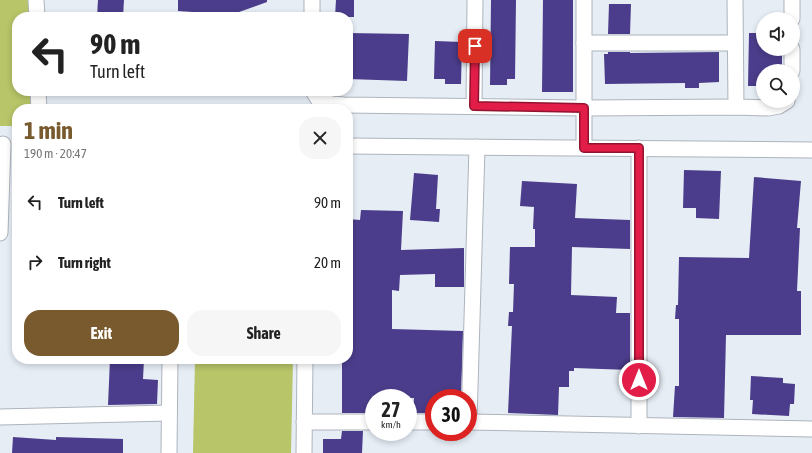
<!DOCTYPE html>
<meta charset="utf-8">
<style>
body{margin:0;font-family:"Asap Condensed",sans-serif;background:#f6f6f6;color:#222;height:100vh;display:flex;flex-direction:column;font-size:15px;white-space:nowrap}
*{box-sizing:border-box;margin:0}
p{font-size:13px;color:#767676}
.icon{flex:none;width:22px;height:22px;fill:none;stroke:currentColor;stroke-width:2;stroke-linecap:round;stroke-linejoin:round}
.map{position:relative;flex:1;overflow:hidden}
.panel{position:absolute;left:12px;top:104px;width:341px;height:260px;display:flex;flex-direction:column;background:#fff;border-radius:16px;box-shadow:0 2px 6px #0003}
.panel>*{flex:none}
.guide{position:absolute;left:12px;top:12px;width:341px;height:84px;border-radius:16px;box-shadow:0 2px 6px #0003;background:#fff;color:#222;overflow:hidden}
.controls{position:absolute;left:756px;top:12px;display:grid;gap:8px}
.controls a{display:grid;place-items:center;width:44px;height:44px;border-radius:50%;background:#fff;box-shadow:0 2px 6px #0003;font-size:20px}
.speed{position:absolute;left:365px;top:389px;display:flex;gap:8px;font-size:20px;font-weight:700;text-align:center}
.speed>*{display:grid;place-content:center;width:52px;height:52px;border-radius:50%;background:#fff;box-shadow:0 2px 6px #0003;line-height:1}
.speed small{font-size:10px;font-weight:400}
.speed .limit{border:6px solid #d22;background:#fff;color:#111}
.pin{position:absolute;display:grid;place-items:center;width:34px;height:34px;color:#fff;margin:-17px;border-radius:8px;box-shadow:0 2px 6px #0006}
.me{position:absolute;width:44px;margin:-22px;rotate:0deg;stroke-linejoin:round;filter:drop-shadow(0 0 3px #0008)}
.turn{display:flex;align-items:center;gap:14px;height:84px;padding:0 12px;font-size:18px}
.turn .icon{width:52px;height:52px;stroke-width:2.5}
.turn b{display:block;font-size:28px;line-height:34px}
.round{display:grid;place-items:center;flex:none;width:42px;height:42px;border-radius:16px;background:#f6f6f6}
.headline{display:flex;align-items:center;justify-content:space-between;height:68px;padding:0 12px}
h1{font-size:24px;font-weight:700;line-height:30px;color:#785a2e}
.primary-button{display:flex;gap:8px;margin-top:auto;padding:8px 12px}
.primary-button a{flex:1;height:46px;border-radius:16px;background:#785a2e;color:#fff;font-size:16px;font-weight:700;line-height:46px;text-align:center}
.primary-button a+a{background:#f6f6f6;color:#222}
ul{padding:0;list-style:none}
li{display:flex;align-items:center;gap:12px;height:60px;padding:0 12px}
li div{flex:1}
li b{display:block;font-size:15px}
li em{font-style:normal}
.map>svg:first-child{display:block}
</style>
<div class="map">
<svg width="812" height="453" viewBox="0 0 812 453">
<rect width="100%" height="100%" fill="#e6edf5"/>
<g fill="#b8c568">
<polygon points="0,0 37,0 37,17 17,17 17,91 37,91 38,109 17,109 17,126 0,126"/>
<polygon points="195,359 293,359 291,453 193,453"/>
</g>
<g fill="#4b3d8b">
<polygon points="98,0 124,0 123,17 97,17"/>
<polygon points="178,0 267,0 267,2 225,17 221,17 222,14 178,11"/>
<polygon points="336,0 354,0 354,17 335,17"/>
<polygon points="491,0 516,0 515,79 507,79 507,85 490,85"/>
<polygon points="543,0 573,0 573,92 542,92"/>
<polygon points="609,4 631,4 630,34 608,34"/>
<polygon points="348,33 409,34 407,81 348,79"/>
<polygon points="749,33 763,33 763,49 782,49 782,71 763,71 763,86 748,86"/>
<polygon points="435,41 462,42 461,84 445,84 445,79 434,79"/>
<polygon points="608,52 630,52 630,53 719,52 719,82 699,83 699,88 685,88 685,83 605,84 604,54 608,54"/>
<polygon points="684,170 721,171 719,219 696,218 696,208 683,208"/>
<polygon points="414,173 438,175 436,209 440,209 439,222 410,220"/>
<polygon points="754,177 801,181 797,228 800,228 797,291 801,291 801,335 726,335 724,418 673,417 675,386 679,386 679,319 675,319 676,305 678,305 679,257 749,258"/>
<polygon points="522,181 577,184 575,218 630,220 630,249 572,247 571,295 617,297 616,313 630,313 630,370 574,368 574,371 569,371 569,387 559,387 558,415 508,413 512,326 508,326 509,312 513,312 514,284 509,284 510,247 535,247 535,229 533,229 534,207 520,206"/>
<polygon points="361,210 403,211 401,250 464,248 464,287 435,287 435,274 400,275 399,291 392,290 392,329 463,331 461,398 434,398 434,413 413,413 414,398 374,398 374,413 342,413 342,359 348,359 348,300 350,300 351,264 348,264 348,219 360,220"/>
<polygon points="110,359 144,359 143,379 158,380 157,404 108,405"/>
<polygon points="751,376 783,378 783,383 795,384 794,404 790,404 789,416 752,414 753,400 750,400"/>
<polygon points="342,431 363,431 362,453 323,453 323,439 341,439"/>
<polygon points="13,437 56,440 56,437 123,439 123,453 12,453"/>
</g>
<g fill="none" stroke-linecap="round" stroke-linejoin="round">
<g stroke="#adb4bc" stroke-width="17">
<g id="street">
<polyline points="36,0 37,17"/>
<polyline points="312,0 312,17"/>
<polyline points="735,0 736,107"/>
<polyline points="792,0 792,19"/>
<polyline points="584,43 735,43"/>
<polyline points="792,49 792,71"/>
<polyline points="38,91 39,109"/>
<polyline points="313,91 318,99 332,104 344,105 584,108 736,107 768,108 779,106 787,101"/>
<polyline points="474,106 475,0"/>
<polyline points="348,146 812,150"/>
<polyline points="584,148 584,0"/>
<polyline points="639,148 639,426"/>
<polyline points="0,233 3,144"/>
<polyline points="0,417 169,413"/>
<polyline points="304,422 374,422"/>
<polyline points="408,422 434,422"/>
<polyline points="468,422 812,429"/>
<polyline points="469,422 477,147"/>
<polyline points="169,453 170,359"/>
<polyline points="304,453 305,359"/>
</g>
</g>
<use href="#street" stroke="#fff" stroke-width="15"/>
</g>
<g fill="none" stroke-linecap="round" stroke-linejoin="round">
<g stroke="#92132f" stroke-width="10">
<polyline id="route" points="475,46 474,106 584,108 584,148 639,148 639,380"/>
</g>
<use href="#route" stroke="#e11d48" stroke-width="7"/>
</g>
</svg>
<div class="controls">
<a><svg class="icon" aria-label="sound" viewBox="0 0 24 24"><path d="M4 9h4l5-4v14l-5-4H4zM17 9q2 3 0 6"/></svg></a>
<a><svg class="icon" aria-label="search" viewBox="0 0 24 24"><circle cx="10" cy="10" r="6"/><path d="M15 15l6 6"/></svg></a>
</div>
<div class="speed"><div>27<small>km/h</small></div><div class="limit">30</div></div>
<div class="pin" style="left:475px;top:46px;background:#d93025"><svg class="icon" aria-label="arrive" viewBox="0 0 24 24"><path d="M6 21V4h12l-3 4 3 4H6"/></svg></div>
<svg class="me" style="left:639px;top:380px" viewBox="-20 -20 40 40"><circle r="17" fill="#e11d48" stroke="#fff" stroke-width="3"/><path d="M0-11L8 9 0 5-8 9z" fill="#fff"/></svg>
<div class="guide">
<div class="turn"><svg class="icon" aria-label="left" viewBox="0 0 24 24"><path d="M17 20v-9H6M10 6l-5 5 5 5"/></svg><div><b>90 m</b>Turn left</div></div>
</div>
<section class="panel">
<div class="headline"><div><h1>1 min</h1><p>190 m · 20:47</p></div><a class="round"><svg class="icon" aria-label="close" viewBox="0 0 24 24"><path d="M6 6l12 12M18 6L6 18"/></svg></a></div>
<ul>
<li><svg class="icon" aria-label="left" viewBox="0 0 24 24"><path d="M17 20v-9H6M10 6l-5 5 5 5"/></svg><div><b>Turn left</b></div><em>90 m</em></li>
<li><svg class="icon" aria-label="right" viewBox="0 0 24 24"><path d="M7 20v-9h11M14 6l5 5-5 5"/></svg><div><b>Turn right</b></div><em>20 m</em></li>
</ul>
<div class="primary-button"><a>Exit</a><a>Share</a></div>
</section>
</div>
